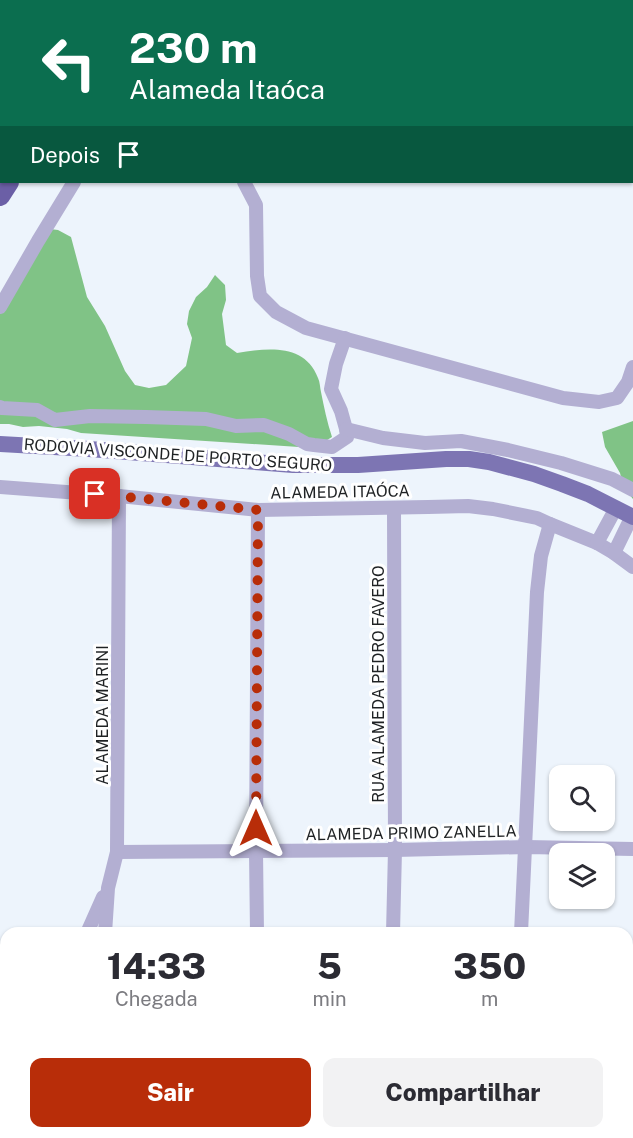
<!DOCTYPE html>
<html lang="pt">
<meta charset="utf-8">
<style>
body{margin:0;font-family:"Public Sans",sans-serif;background:#f2f2f3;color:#2b2b33;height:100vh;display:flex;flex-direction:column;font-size:22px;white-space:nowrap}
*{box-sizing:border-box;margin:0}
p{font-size:20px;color:#7c7c81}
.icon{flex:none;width:33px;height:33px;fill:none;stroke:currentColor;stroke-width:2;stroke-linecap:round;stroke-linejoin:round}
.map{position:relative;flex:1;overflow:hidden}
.drawer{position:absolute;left:0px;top:927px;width:633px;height:212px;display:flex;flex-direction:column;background:#fff;border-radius:18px 18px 0 0;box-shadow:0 2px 4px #0004}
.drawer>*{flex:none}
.hud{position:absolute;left:0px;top:0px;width:633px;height:183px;box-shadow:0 2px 4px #0004;background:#0b6e4f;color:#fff;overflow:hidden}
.controls{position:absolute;left:549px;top:765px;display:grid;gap:12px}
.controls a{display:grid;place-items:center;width:66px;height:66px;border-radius:12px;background:#fff;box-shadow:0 2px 4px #0004;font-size:30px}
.pin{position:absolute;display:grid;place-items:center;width:51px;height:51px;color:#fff;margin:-26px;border-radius:12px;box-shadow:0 3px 9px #0006}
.me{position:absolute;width:66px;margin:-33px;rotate:0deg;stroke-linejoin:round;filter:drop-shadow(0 0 4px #0008)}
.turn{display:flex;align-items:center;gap:21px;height:126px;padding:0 30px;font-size:27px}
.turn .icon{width:78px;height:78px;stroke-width:2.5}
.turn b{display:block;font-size:42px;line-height:51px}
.then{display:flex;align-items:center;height:57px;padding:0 30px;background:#0003;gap:12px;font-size:22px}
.eta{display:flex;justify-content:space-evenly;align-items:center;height:102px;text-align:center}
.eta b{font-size:36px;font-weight:800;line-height:42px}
.cta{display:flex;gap:12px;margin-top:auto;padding:12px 30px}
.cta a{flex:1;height:69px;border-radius:12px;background:#b82d09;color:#fff;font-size:24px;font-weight:800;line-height:69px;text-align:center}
.cta a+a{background:#f2f2f3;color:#2b2b33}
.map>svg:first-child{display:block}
</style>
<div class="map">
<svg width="633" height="1138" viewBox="0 0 633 1138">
<rect width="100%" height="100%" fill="#edf4fc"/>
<g fill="#80c386">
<path d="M50,229L58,230L71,237L87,297L105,326L125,371L135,385L149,388L166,385L186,366L192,338L187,324L189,311L196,297L207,287L215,275L225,285L226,300L222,314L226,345L237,353C267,348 305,343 318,378C320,382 320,388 321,392C324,407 327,422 332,437L319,445L299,447L81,433L67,429L39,426L23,427L9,424H0V296Z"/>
<polygon points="633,421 633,499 624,488 620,473 605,447 602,432"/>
</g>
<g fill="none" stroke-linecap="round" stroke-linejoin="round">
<g stroke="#b3afd2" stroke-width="14">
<polyline points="166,0 170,2"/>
<polyline points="203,2 203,0"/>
<polyline points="514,2 517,0"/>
<polyline points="244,182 256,205 257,276 260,296 276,312 306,328 563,398 599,402 617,398 628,382 633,367"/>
<polyline points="0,307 38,241 74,182"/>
<polyline points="0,407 2,408 37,410 55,420 90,416 146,417 206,419 236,426 264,425 289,434 307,444 314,445 332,447 347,437 346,429 341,411 331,389 336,364 345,338"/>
<polyline points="346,429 383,438 425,443 461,441 508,450 561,463 612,479 633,490"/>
<polyline points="0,487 119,496 258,510 428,507 468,506 493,509 537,518 550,524 597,543 614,553 633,567"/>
<polyline points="597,543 616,508"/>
<polyline points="614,553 632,516"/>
<polyline points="117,852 395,850 526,847 633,849"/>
<polyline points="87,933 103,897"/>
<polyline points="105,933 108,888 117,852 119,496"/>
<polyline points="257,933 256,851 258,510"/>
<polyline points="393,933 395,850 394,508"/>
<polyline points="521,933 537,592 541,556 550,524"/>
<polyline points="0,1104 6,1092"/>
<polyline points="103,1132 103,1138"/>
<polyline points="161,1132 164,1138"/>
<polyline points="261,1132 261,1138"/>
<polyline points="392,1132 392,1138"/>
<polyline points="510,1135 576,1138"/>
<polyline points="278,1138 284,1132"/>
<polyline points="306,1138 307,1132"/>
</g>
<polyline stroke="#7d75b3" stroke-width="16" points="0,444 89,449 293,465 358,465 446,459 469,459 489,462 534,474 562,484 588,494 633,517"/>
<g stroke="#6b5fa6" stroke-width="20">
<polyline points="89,2 90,0"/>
<polyline points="118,2 119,0"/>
<polyline points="0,148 2,145"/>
<polyline points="0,196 9,182"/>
</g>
</g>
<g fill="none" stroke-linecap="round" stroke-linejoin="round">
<polyline stroke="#b82d09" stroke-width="10" stroke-dasharray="0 18" points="95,494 258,510 256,828"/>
</g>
<g text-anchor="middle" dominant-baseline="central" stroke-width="6" stroke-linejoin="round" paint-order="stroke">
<g font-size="16" fill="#1f2224" stroke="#fff">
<text transform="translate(178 455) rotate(4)">RODOVIA VISCONDE DE PORTO SEGURO</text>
<text transform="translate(340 492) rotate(-1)">ALAMEDA ITAÓCA</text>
<text transform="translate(378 684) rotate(-90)">RUA ALAMEDA PEDRO FAVERO</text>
<text transform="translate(102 715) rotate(-90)">ALAMEDA MARINI</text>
<text transform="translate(411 833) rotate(-1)">ALAMEDA PRIMO ZANELLA</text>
</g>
</g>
</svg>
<div class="controls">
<a><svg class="icon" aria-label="search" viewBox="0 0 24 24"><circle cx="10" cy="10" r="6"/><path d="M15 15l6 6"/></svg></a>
<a><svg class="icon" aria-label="layers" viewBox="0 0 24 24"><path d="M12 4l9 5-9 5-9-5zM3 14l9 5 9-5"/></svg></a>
</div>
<div class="pin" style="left:95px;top:494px;background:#d93025"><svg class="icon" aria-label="arrive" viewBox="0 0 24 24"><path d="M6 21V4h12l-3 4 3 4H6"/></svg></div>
<svg class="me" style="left:256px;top:828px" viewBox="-20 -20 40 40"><path d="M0-17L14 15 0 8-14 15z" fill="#b82d09" stroke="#fff" stroke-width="4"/></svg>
<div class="hud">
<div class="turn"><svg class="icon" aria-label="left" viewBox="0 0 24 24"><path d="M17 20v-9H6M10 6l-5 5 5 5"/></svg><div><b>230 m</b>Alameda Itaóca</div></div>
<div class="then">Depois<svg class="icon" aria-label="arrive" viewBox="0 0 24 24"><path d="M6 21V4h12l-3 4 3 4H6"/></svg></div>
</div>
<section class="drawer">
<div class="eta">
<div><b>14:33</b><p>Chegada</p></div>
<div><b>5</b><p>min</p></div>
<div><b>350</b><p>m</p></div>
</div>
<div class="cta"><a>Sair</a><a>Compartilhar</a></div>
</section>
</div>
